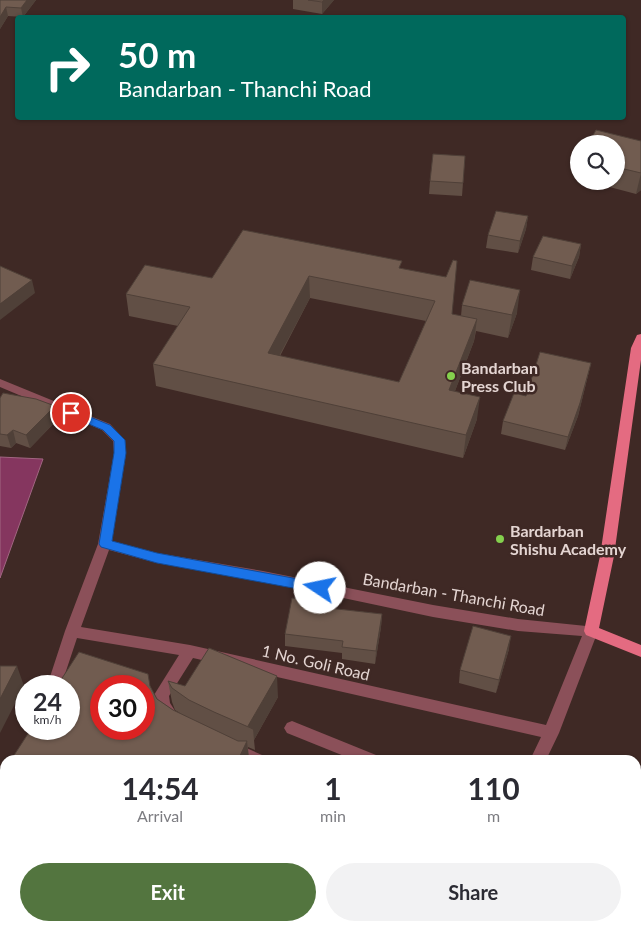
<!DOCTYPE html>
<style>
body{margin:0;font-family:Lato,sans-serif;background:#f2f2f3;color:#2b2b33;height:100vh;display:flex;flex-direction:column;font-size:19px;white-space:nowrap}
*{box-sizing:border-box;margin:0}
p{font-size:16px;color:#7c7c81}
.icon{flex:none;width:28px;height:28px;fill:none;stroke:currentColor;stroke-width:2;stroke-linecap:round;stroke-linejoin:round}
.map{position:relative;flex:1;overflow:hidden}
.drawer{position:absolute;left:0px;top:755px;width:641px;height:176px;display:flex;flex-direction:column;background:#fff;border-radius:15px 15px 0 0;box-shadow:0 1px 4px #0004}
.drawer>*{flex:none}
.guide{position:absolute;left:15px;top:15px;width:611px;height:105px;border-radius:5px;box-shadow:0 1px 4px #0004;background:#00695c;color:#fff;overflow:hidden}
.controls{position:absolute;left:570px;top:135px;display:grid;gap:10px}
.controls a{display:grid;place-items:center;width:55px;height:55px;border-radius:50%;background:#fff;box-shadow:0 1px 4px #0004;font-size:25px}
.speed{position:absolute;left:15px;top:675px;display:flex;gap:10px;font-size:25px;font-weight:700;text-align:center}
.speed>*{display:grid;place-content:center;width:65px;height:65px;border-radius:50%;background:#fff;box-shadow:0 1px 4px #0004;line-height:1}
.speed small{font-size:12px;font-weight:400}
.speed .limit{border:8px solid #d22;background:#fff;color:#111}
.pin{position:absolute;display:grid;place-items:center;width:42px;height:42px;color:#fff;margin:-21px;border:2px solid #fff;border-radius:50%;box-shadow:0 1px 5px #0007}
.me{position:absolute;width:55px;margin:-28px;rotate:281deg;stroke-linejoin:round;filter:drop-shadow(0 0 4px #0008)}
.turn{display:flex;align-items:center;gap:18px;height:105px;padding:0 20px;font-size:22px}
.turn .icon{width:65px;height:65px;stroke-width:2.5}
.turn b{display:block;font-size:35px;line-height:42px}
.eta{display:flex;justify-content:space-evenly;align-items:center;height:85px;text-align:center}
.eta b{font-size:30px;font-weight:700;line-height:35px}
.action{display:flex;gap:10px;margin-top:auto;padding:10px 20px}
.action a{flex:1;height:58px;border-radius:30px;background:#53753f;color:#fff;font-size:20px;font-weight:700;line-height:58px;text-align:center}
.action a+a{background:#f2f2f3;color:#2b2b33}
.map>svg:first-child{display:block}
</style>
<div class="map">
<svg width="641" height="931" viewBox="0 0 641 931">
<rect width="100%" height="100%" fill="#3f2925"/>
<polygon fill="#85365f" stroke="#a26682" points="0,457 43,459 0,578"/>
<g fill="none" stroke-linecap="round" stroke-linejoin="round">
<g fill="#8b5059" fill-rule="evenodd">
<path d="M0,379L110,424L125,440L126,453L112,541L157,553L263,571L433,605L518,619L596,627L598,631L559,733L546,760H530L541,737L193,658L169,696L170,703L179,717L176,722C162,727 156,706 154,695L179,655L77,638L61,686H47L65,631L98,544L114,453L113,441L102,430L0,387ZM109,550L157,563L263,581L433,617L518,631L582,636L546,725L190,645L81,627Z"/>
<polygon points="292,721 376,755 379,760 354,760 287,733 284,728 287,723"/>
<polygon points="233,742 262,755 265,760 241,760 228,754 225,749 228,744"/>
</g>
<polygon fill="#e46b81" fill-rule="evenodd" points="641,334 641,360 614,556 599,628 641,645 641,657 586,635 584,631 600,556 631,348 637,335"/>
</g>
<g fill="#614f45" fill-rule="evenodd">
<polygon points="0,0 36,0 23,17 8,16 0,29"/>
<polygon points="293,0 334,0 322,14 293,9"/>
<polygon points="641,141 641,190 636,194 587,181 616,181 616,144"/>
<polygon points="465,156 462,196 429,194 430,181"/>
<polygon points="579,157 579,179 575,178"/>
<polygon points="528,216 526,229 518,253 486,248 488,235"/>
<polygon points="581,244 579,257 570,279 531,270 533,257"/>
<path d="M402,268L452,314L461,316L462,305L517,313L508,338L476,331L474,341L455,391L477,419L463,458L156,386L153,364L178,326L129,316L126,294L212,278ZM310,298L426,321L399,382L280,356Z"/>
<polygon points="591,363 578,416 565,450 501,434 503,421 526,396"/>
<polygon points="0,398 58,419 30,448 16,443 11,448 0,446"/>
<polygon points="329,603 329,608 382,614 381,627 375,664 342,659 342,653 285,646 285,634"/>
<polygon points="509,649 496,693 459,683 460,670"/>
<polygon points="168,681 185,686 278,697 254,740 255,750 248,747 249,760 11,760 150,686 157,699 173,710 180,713 175,710 172,702"/>
<polygon points="5,770 5,852 0,850 0,778"/>
<polygon points="98,926 490,926 489,931 99,931"/>
</g>
<g fill="#4f4038">
<polygon points="27,0 36,0 23,17 21,8"/>
<polygon points="324,0 334,0 322,14 322,2"/>
<polygon points="6,7 8,16 0,29 0,17"/>
<polygon points="641,173 641,190 636,194"/>
<polygon points="528,216 526,229 518,253 520,241"/>
<polygon points="581,244 579,257 570,279 572,266"/>
<polygon points="309,276 310,298 269,375 268,353"/>
<polygon points="32,280 35,293 0,320 0,304"/>
<polygon points="520,290 517,313 508,338 512,315"/>
<polygon points="477,319 474,341 447,412 449,390"/>
<polygon points="591,363 578,416 565,450 568,437"/>
<polygon points="480,397 477,419 463,458 466,435"/>
<polygon points="55,406 58,419 30,448 26,435"/>
<polygon points="13,430 16,443 11,448 7,435"/>
<polygon points="382,614 381,627 375,664 376,651"/>
<polygon points="511,636 509,649 496,693 499,680"/>
<polygon points="17,666 24,686 0,733 0,699"/>
<polygon points="277,676 278,697 254,740 253,729 248,726"/>
<polygon points="247,741 249,760 238,760"/>
<polygon points="487,926 490,926 489,931 485,931"/>
</g>
<g fill="#715c50" stroke="#4f4038" fill-rule="evenodd">
<polygon points="0,0 27,0 21,8 6,7 0,17"/>
<polygon points="308,0 324,0 322,2"/>
<polygon points="596,130 641,141 641,173 616,167 616,144 588,144"/>
<polygon points="433,154 465,156 463,183 430,181"/>
<polygon points="496,211 528,216 520,241 488,235"/>
<path d="M243,230L402,261L399,268L446,277L453,260L457,261L452,314L477,319L449,390L480,397L466,435L153,364L190,307L126,294L145,265L212,278ZM309,276L435,301L399,382L268,353Z"/>
<polygon points="543,236 581,244 572,266 533,257"/>
<polygon points="0,266 32,280 0,304"/>
<polygon points="470,280 520,290 512,315 462,305"/>
<polygon points="540,352 591,363 580,403 568,437 503,421 514,393 526,396"/>
<polygon points="3,393 36,399 55,406 26,435 13,430 7,435 0,434 0,398"/>
<polygon points="292,598 329,603 328,608 382,614 376,651 342,647 343,641 285,634"/>
<polygon points="473,626 511,636 499,680 460,670"/>
<polygon points="209,648 277,676 248,726 253,729 214,712 189,700 172,688 168,681 185,686"/>
<path d="M79,652L148,674L150,686L157,699L173,710L238,741H247L238,760H11L31,729H69V686H57ZM101,686H144V729H101Z"/>
<polygon points="0,666 17,666 0,699"/>
<polygon points="5,770 5,835 0,833 0,778"/>
<polygon points="109,926 487,926 485,931 117,931"/>
</g>
<polygon fill="#1a73e8" stroke="#114b97" points="71,409 110,425 125,440 126,453 112,541 157,553 320,583 324,584 326,588 324,591 320,593 157,563 101,547 99,544 114,453 114,441 103,430 67,415 65,413"/>
<g fill="#84d04d" stroke="#3f2925" stroke-width="2">
<circle cx="451" cy="376" r="5"/>
<circle cx="500" cy="539" r="5"/>
</g>
<g text-anchor="middle" dominant-baseline="central" stroke-width="5" stroke-linejoin="round" paint-order="stroke">
<g font-size="16" font-weight="bold" fill="#e4d5d2" stroke="#3f2925" text-anchor="start">
<text x="461" y="367">Bandarban<tspan x="461" dy="18">Press Club</tspan></text>
<text x="510" y="530">Bardarban<tspan x="510" dy="18">Shishu Academy</tspan></text>
</g>
<g font-size="16" fill="#e4d5d2" stroke="#3f2925">
<text transform="translate(454 594) rotate(10)">Bandarban - Thanchi Road</text>
<text transform="translate(316 662) rotate(13)">1 No. Goli Road</text>
</g>
</g>
</svg>
<div class="controls">
<a><svg class="icon" aria-label="search" viewBox="0 0 24 24"><circle cx="10" cy="10" r="6"/><path d="M15 15l6 6"/></svg></a>
</div>
<div class="speed"><div>24<small>km/h</small></div><div class="limit">30</div></div>
<div class="pin" style="left:71px;top:413px;background:#d93025"><svg class="icon" aria-label="arrive" viewBox="0 0 24 24"><path d="M6 21V4h12l-3 4 3 4H6"/></svg></div>
<svg class="me" style="left:320px;top:588px" viewBox="-20 -20 40 40"><circle r="19" fill="#fff"/><path d="M0-13L10 11 0 6-10 11z" fill="#1a73e8"/></svg>
<div class="guide">
<div class="turn"><svg class="icon" aria-label="right" viewBox="0 0 24 24"><path d="M7 20v-9h11M14 6l5 5-5 5"/></svg><div><b>50 m</b>Bandarban - Thanchi Road</div></div>
</div>
<section class="drawer">
<div class="eta">
<div><b>14:54</b><p>Arrival</p></div>
<div><b>1</b><p>min</p></div>
<div><b>110</b><p>m</p></div>
</div>
<div class="action"><a>Exit</a><a>Share</a></div>
</section>
</div>
